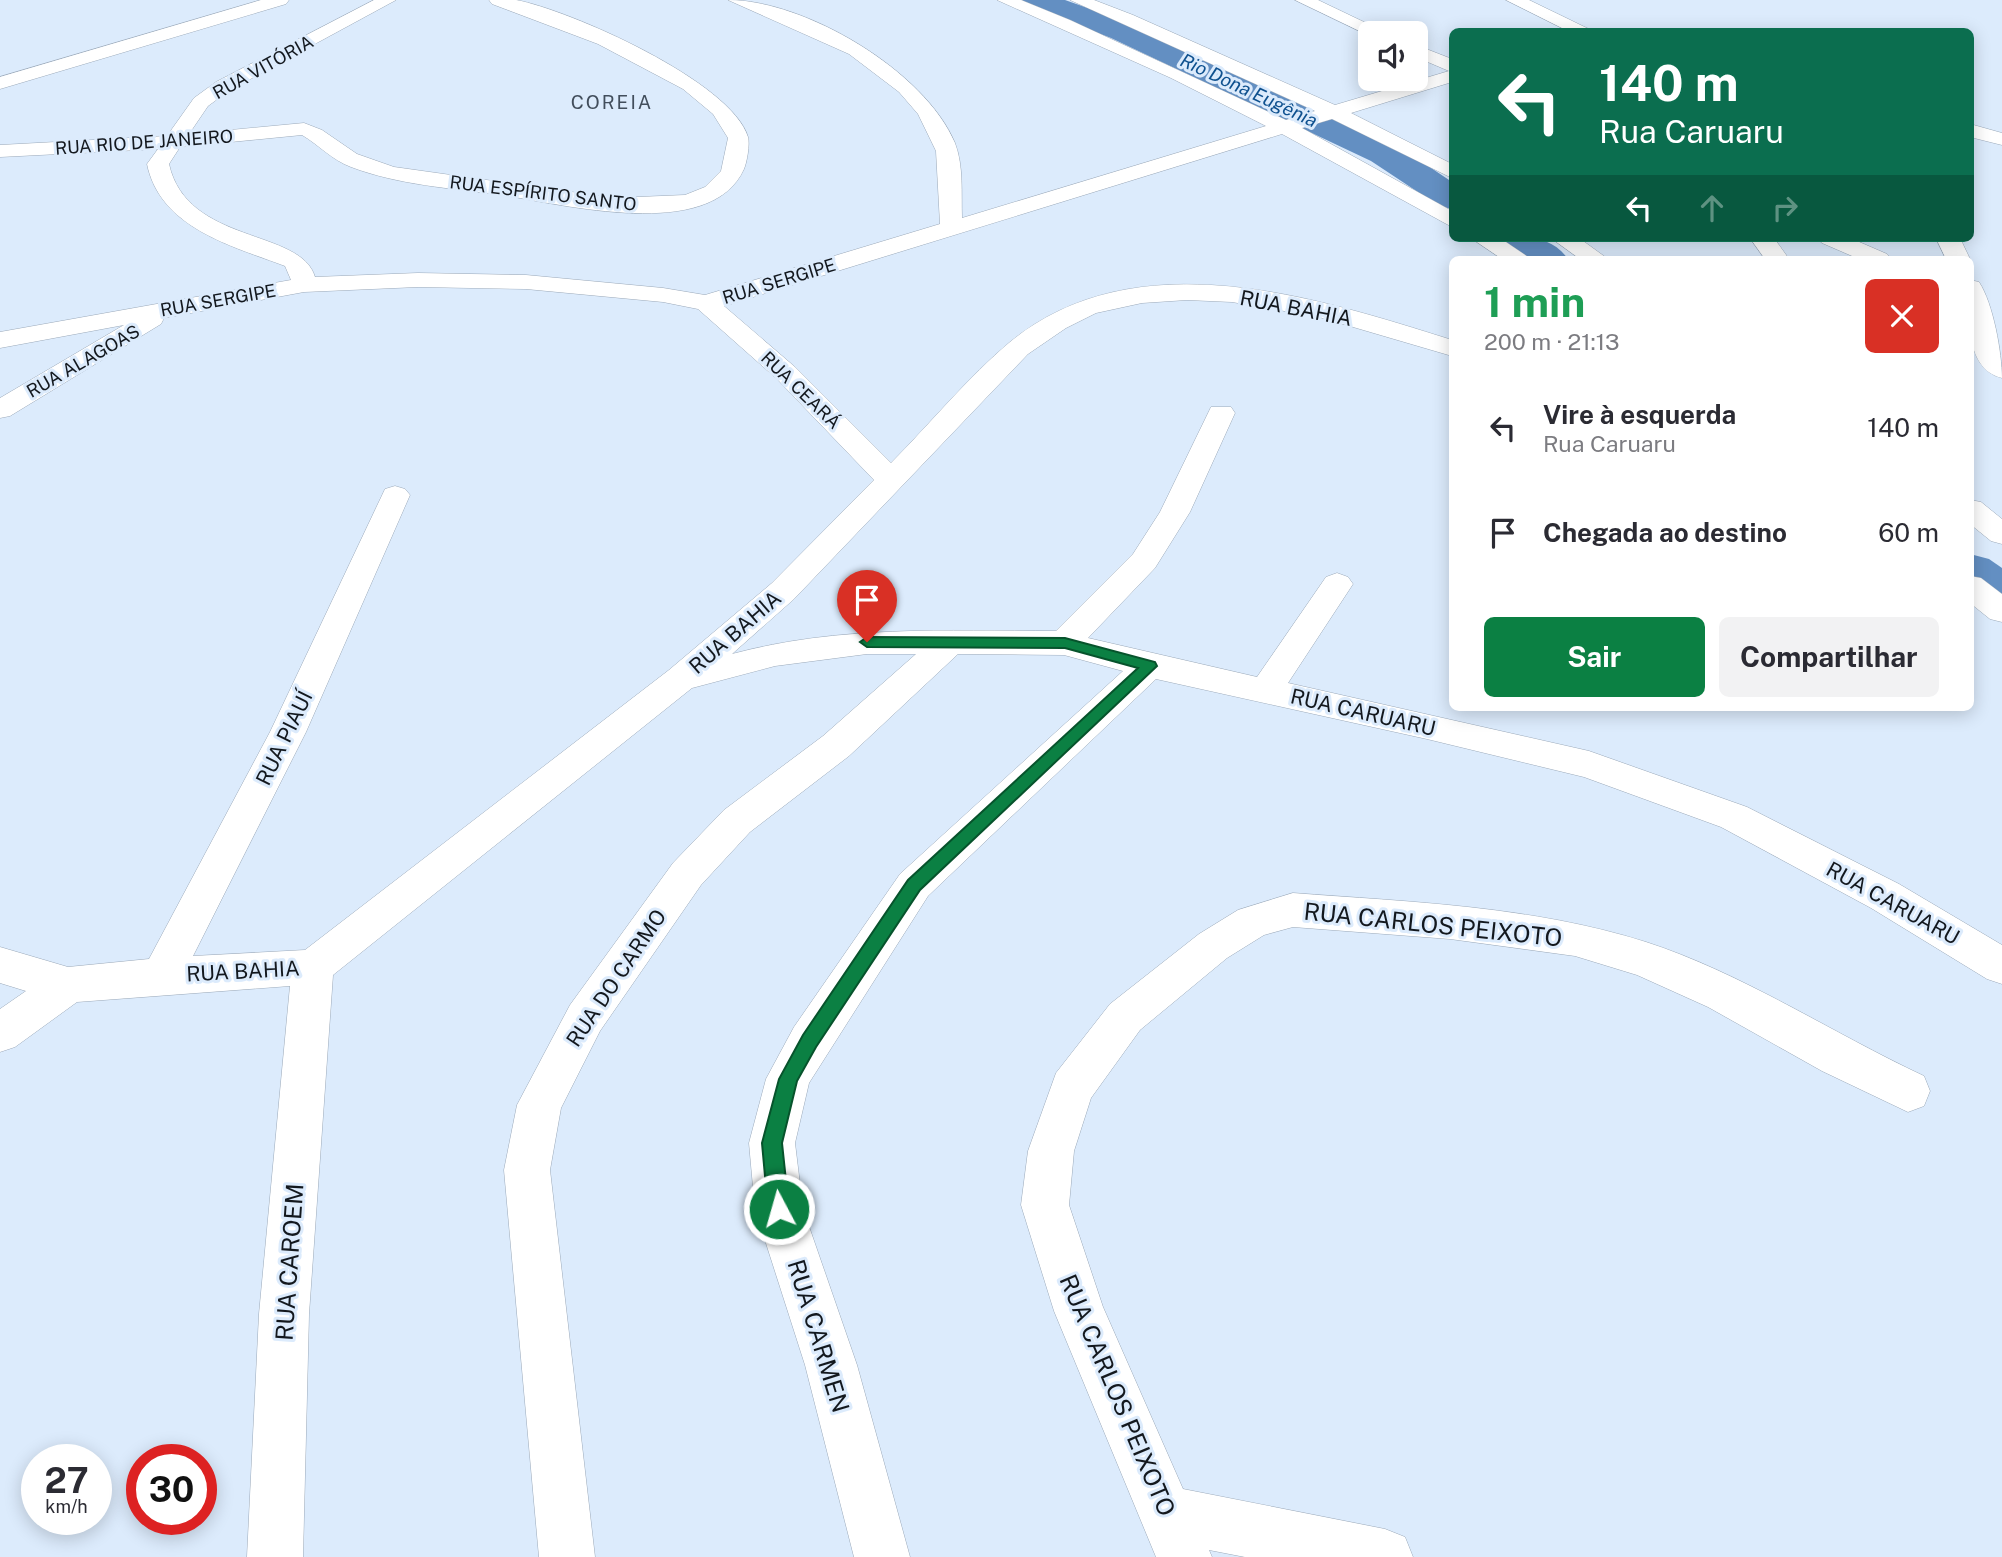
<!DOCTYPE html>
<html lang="pt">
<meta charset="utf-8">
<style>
body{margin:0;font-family:"Public Sans",sans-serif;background:#f2f2f3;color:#2b2b33;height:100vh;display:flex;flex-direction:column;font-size:26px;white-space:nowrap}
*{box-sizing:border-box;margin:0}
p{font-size:23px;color:#7c7c81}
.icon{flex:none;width:38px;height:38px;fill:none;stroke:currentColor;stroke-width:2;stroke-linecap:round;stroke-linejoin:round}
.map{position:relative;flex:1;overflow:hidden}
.details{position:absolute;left:1449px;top:256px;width:525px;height:455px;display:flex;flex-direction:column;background:#fff;border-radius:10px;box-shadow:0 4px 18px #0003}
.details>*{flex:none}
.hud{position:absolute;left:1449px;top:28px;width:525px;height:214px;border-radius:10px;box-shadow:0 4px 18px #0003;background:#0b6e4f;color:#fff;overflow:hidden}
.buttons{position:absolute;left:1358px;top:21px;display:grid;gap:14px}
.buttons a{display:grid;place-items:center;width:70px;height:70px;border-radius:10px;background:#fff;box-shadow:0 4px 18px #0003;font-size:35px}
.speed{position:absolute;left:21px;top:1444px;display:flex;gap:14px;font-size:35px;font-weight:700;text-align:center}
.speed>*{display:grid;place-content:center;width:91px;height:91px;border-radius:50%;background:#fff;box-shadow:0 4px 18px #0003;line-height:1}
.speed small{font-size:18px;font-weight:400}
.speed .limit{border:10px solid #d22;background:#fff;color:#111}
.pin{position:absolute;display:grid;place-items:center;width:60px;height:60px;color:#fff;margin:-72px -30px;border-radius:50% 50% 50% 0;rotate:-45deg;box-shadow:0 0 7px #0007}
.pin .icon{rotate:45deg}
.me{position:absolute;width:77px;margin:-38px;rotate:354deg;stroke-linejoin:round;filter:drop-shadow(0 0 5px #0008)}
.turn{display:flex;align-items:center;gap:24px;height:147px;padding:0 35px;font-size:32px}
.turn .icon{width:91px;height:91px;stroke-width:2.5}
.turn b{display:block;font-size:49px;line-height:60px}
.lanes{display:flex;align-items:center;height:66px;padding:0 35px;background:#0003;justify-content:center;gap:35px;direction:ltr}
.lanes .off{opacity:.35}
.round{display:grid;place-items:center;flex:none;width:74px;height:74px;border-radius:10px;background:#f2f2f3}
.head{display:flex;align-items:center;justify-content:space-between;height:119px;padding:0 35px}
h1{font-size:42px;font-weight:700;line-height:52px;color:#1e9e55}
.button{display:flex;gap:14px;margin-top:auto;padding:14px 35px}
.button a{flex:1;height:80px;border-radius:10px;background:#0b8043;color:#fff;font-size:28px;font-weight:700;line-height:80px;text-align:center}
.button a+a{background:#f2f2f3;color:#2b2b33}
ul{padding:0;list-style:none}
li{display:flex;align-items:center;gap:21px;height:105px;padding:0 35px}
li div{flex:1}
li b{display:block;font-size:26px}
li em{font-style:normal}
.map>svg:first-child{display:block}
</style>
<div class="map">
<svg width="2002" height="1557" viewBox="0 0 2002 1557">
<rect width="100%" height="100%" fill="#dcebfc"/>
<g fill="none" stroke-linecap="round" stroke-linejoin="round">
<g fill="#638fc2" fill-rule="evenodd">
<polygon points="1022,0 1065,0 1133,24 1397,145 1452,182 1452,209 1439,206 1371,161 1111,38 1027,6"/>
<path d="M1495,238C1523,238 1550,233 1568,259C1540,259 1513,264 1495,238Z"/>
<polygon points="1970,554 1989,559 2002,568 2002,612 1983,607 1970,599"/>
</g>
<g stroke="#9ba9b9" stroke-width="1">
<g id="minor">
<polygon points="261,0 289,0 286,4 0,89 0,77"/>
<path d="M374,0H396L230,90L208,106L189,134L304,123L322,130L357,154L394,167L614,198L685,195L705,187L721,171L728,138L713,114L683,89L598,44L492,4L489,0C498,0 508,0 516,0C570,10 732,82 748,137C750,144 747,162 744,169C711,243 563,204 501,195C450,188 399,185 351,167C332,160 319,145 302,135L180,147L169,164C187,245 301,228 315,277L418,273L526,275L663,288L705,295L940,224L936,151L918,114L899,92L849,54L728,0C805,0 925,71 955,143C964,167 961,193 962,218L1266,126L1171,78L997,0H1021L1070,20L1286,120L1315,111L1070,0H1094L1133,15L1335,105L1449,71L1416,57V45L1452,59V82L1351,113L1452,164V178L1332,119L1302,128L1452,211V227L1282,134L724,306L795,367L891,463C929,425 969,376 1010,342C1136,239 1315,297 1452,340V356L1319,317L1232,302L1187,300L1142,303L1096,313L1066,328L1028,354L794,599L732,654C840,625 945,631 1056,631L1133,554L1160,512L1211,407H1231L1235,413L1190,512L1155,568L1088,638L1257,677L1326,577L1337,573L1348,577L1353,584L1288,683L1589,751L1747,807L1899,884L2002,945V984L1987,979L1871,908L1721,827L1584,777L1427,739L1156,679L928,896L809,1083L795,1143L803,1209L857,1365L910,1557H854L805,1365L755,1209L749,1143L766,1079L794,1027L900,874L1123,671L1064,655L958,654L849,756L750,832L701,885L600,1031L561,1108L550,1170L595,1557H539L504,1170L517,1105L570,1005L673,863L724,810L823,736L916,654H867L775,666L692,688L333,975L309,1314L303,1557H247L259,1314L290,986L77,1002L15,1047L0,1052V1009L26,991L0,983V947L68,967L149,959L270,732L385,489L395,486L405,489L410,495L306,732L193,956L305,950L669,670L772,583L874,480L777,379L698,309L663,302L526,289L418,287L304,292L164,318L161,324L10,416L0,418V398L124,325L0,348V332L291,280L285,266C232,246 160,228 147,164L158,149L0,157V145L167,136L194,98L216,82Z"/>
<polygon points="1295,0 1318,0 1387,33 1370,33 1370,36"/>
<polygon points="1506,0 1529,0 1595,32 1570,32"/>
<polygon points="1970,124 2002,133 2002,145 1970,137"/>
<polygon points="1471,238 1500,238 1531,259 1502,259"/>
<polygon points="1551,238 1579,238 1608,259 1580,259"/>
<polygon points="1750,238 1774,238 1789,259 1765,259"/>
<polygon points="1818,238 1850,238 1887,254 1891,259 1859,259 1822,243"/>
<polygon points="1936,238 1960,238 1970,259 1946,259"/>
<path d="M1970,280L1979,282C1993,303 2002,353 2002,378C1962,368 1970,311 1970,280Z"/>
<polygon points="1970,500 1981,502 2002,519 2002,544 1991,541 1970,524"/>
<polygon points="1970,576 1981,578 2002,594 2002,622 1990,619 1970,603"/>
<path d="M1293,893C1411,902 1532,906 1646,942C1742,973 1832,1033 1924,1076L1930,1091L1924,1106L1908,1112L1822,1071L1708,1007L1637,975L1575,956L1450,939L1293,927L1264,935L1227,958L1140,1030L1091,1098L1074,1151L1069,1205L1103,1307L1183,1489L1385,1529L1405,1537L1413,1557H1245L1209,1550L1212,1557H1156L1054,1311L1021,1205L1028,1151L1056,1073L1110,1004L1199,934L1238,910Z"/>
</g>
</g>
<use href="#minor" fill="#fff" fill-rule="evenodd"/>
</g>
<polygon fill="#0b8043" stroke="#07532c" stroke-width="2" points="867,637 1065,638 1155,662 1157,666 920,890 816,1047 797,1081 782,1143 789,1209 786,1216 779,1219 771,1216 768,1209 762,1143 779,1079 803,1035 908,880 1138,668 1065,648 867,647 860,642"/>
<g text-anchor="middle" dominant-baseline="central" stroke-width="6" stroke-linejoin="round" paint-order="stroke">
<g font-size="18" fill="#13181e" stroke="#dcebfc">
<text transform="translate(263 67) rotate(-29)">RUA VITÓRIA</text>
<text transform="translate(144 142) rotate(-4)">RUA RIO DE JANEIRO</text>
<text transform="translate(543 193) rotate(7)">RUA ESPÍRITO SANTO</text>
<text transform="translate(779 281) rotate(-17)">RUA SERGIPE</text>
<text transform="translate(218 300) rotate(-10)">RUA SERGIPE</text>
<text transform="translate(83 361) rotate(-30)">RUA ALAGOAS</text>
<text transform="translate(801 390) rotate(44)">RUA CEARÁ</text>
</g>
<g font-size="19" font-style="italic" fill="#0f518f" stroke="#dcebfc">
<text transform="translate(1249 90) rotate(25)">Rio Dona Eugênia</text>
</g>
<g font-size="19" letter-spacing="2" fill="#424e5c" stroke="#dcebfc">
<text x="612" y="102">COREIA</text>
</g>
<g font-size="21" fill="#13181e" stroke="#dcebfc">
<text transform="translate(1296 308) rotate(11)">RUA BAHIA</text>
<text transform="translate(735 632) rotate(-41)">RUA BAHIA</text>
<text transform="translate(1363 712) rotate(13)">RUA CARUARU</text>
<text transform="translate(284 738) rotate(-64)">RUA PIAUÍ</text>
<text transform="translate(1893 903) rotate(29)">RUA CARUARU</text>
<text transform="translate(243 971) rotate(-3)">RUA BAHIA</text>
<text transform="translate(616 978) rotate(-56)">RUA DO CARMO</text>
</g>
<g font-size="24" fill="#13181e" stroke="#dcebfc">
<text transform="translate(1433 924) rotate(6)">RUA CARLOS PEIXOTO</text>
<text transform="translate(289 1262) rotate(-86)">RUA CAROEM</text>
<text transform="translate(819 1336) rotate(73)">RUA CARMEN</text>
<text transform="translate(1118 1395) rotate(67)">RUA CARLOS PEIXOTO</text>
</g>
</g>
</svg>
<div class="buttons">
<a><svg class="icon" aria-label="sound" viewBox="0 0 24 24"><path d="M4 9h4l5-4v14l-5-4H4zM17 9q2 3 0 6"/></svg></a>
</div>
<div class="speed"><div>27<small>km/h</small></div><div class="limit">30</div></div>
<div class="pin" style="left:867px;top:642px;background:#d93025"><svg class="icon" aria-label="arrive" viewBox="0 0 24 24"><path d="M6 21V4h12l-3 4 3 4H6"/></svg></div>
<svg class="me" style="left:779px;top:1209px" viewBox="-20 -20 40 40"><circle r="17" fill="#0b8043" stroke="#fff" stroke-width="3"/><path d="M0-11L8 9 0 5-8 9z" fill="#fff"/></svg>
<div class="hud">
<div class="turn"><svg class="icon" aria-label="left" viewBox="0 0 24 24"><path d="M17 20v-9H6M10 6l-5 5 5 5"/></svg><div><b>140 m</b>Rua Caruaru</div></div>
<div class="lanes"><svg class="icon" aria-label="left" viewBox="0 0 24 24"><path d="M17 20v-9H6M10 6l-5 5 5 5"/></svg><svg class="icon off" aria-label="ahead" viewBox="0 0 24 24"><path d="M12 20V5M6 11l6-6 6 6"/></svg><svg class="icon off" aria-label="right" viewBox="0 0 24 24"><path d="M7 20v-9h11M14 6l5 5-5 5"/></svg></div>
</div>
<section class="details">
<div class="head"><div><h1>1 min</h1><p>200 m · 21:13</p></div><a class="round" style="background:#d93025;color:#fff"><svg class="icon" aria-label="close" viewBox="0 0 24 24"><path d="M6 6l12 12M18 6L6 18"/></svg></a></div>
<ul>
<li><svg class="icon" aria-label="left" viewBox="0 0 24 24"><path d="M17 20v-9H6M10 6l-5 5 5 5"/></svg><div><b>Vire à esquerda</b><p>Rua Caruaru</p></div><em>140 m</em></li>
<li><svg class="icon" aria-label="arrive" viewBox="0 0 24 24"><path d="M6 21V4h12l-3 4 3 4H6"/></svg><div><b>Chegada ao destino</b></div><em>60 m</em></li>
</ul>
<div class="button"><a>Sair</a><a>Compartilhar</a></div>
</section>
</div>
